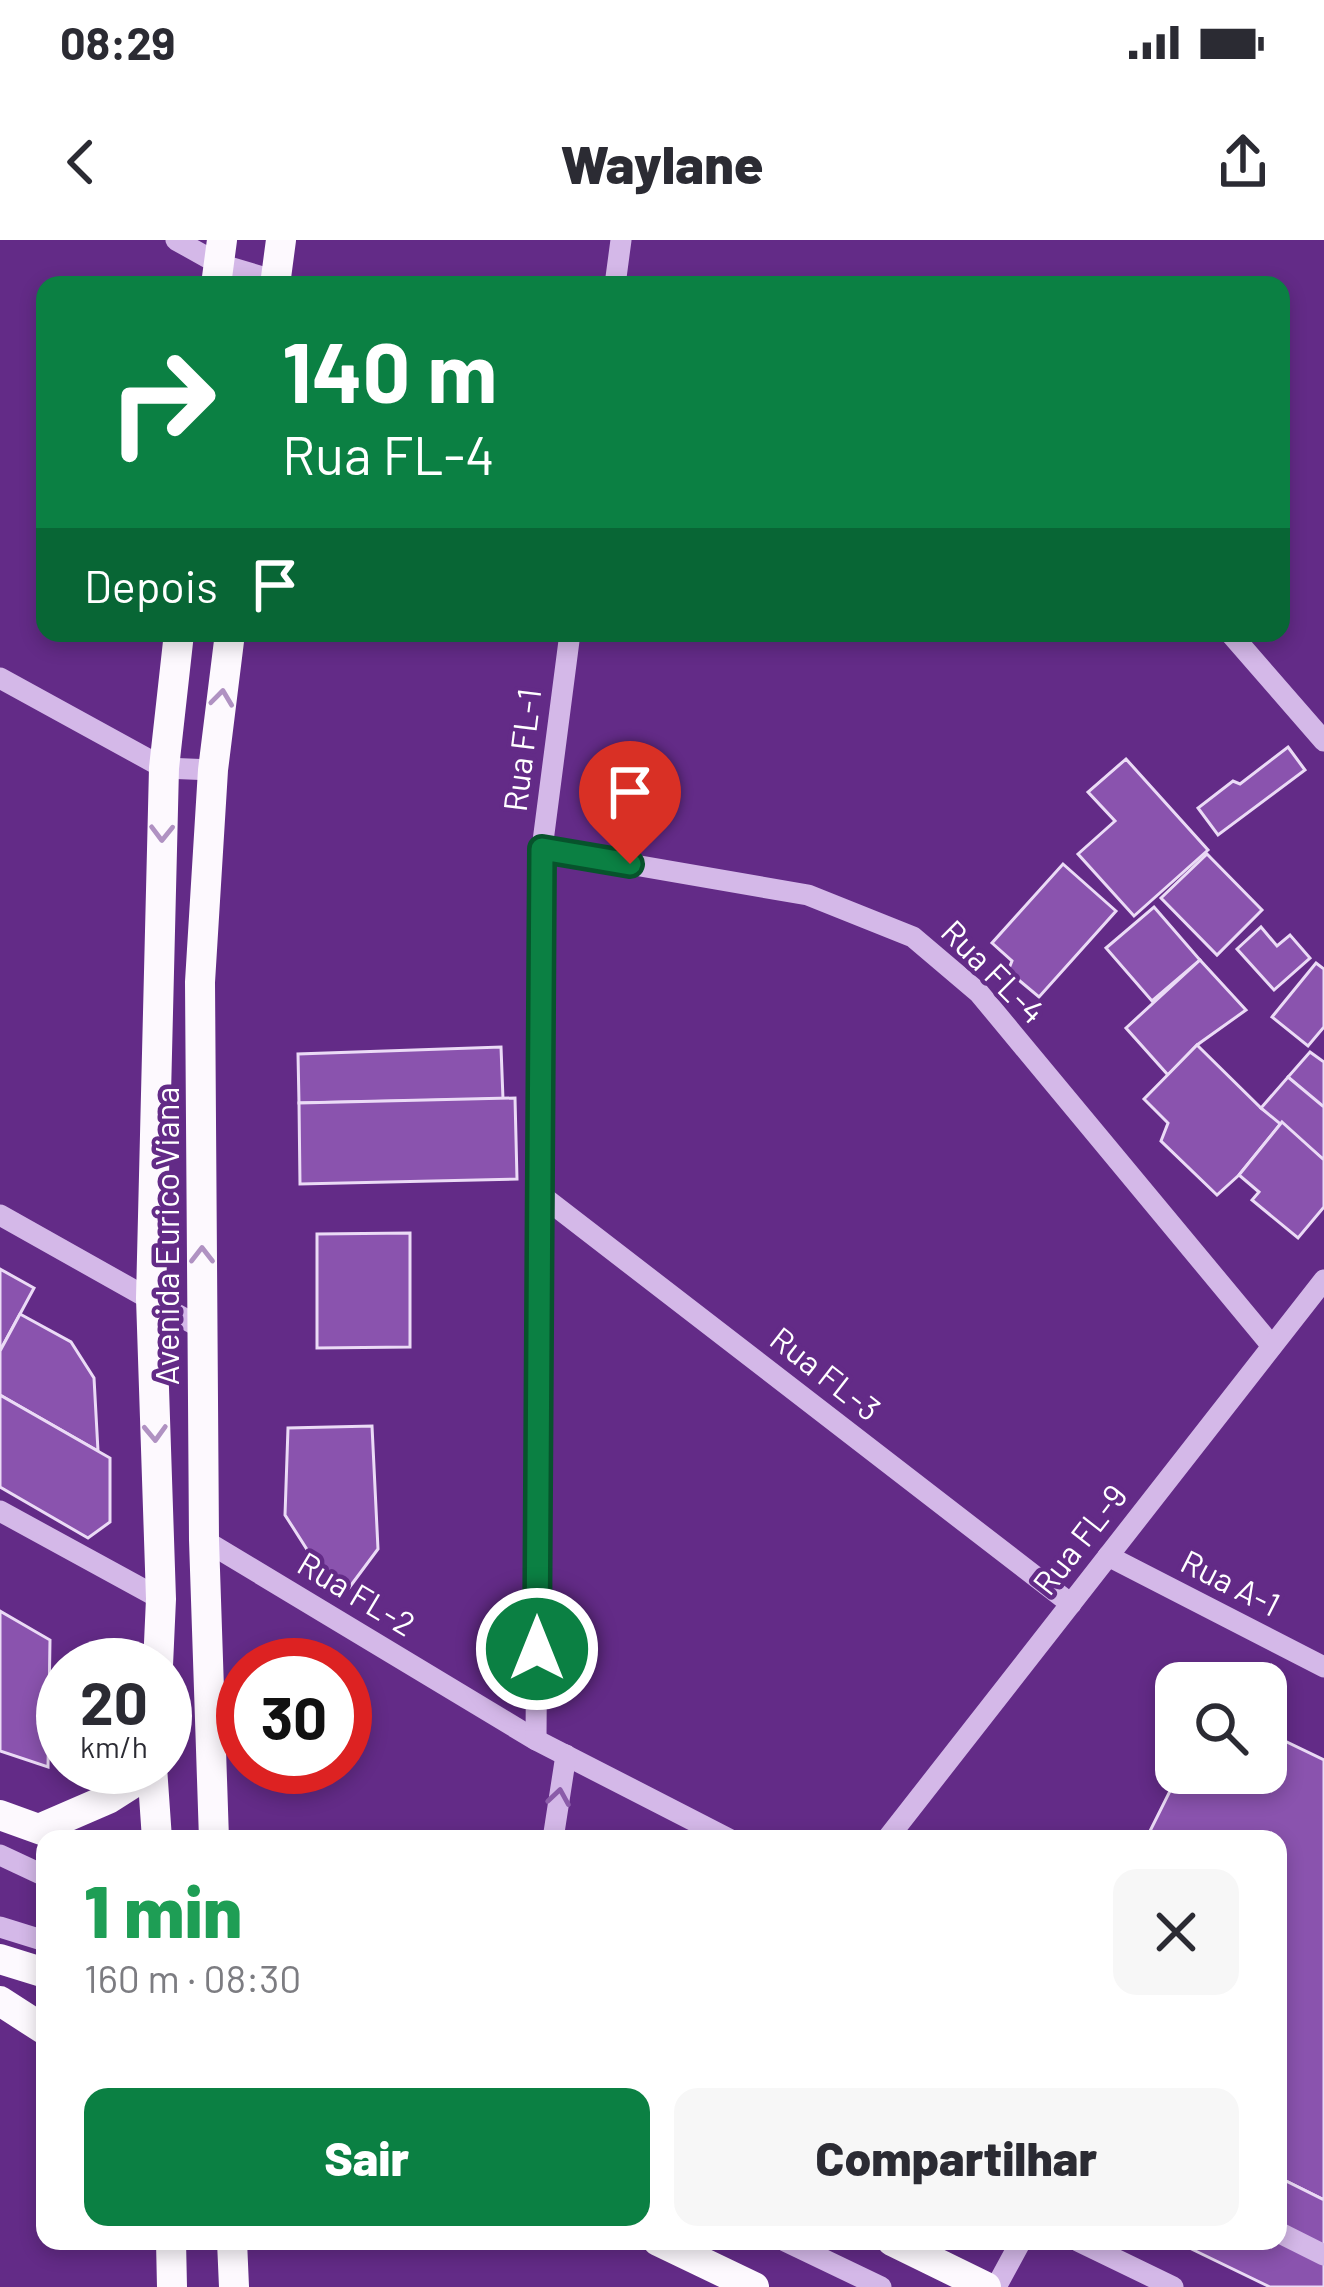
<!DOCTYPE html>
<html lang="pt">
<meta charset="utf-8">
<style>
body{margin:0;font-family:Barlow,sans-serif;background:#f7f7f7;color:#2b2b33;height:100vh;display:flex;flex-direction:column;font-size:45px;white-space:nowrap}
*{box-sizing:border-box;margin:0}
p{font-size:39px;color:#7c7c81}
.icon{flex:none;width:66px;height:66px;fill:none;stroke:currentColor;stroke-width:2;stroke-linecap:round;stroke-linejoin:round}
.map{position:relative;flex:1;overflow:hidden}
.drawer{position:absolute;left:36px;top:1590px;width:1251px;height:420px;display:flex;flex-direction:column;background:#fff;border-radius:24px;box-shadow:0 6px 18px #0003}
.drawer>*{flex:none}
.guide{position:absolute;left:36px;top:36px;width:1254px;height:366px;border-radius:24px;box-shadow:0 6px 18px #0003;background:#0b8043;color:#fff;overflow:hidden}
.tools{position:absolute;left:1155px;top:1422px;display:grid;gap:24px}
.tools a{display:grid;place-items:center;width:132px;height:132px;border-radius:24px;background:#fff;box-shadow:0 6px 18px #0003;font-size:60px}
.speed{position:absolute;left:36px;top:1398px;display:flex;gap:24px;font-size:60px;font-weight:700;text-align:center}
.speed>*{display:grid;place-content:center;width:156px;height:156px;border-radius:50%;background:#fff;box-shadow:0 6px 18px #0003;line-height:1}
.speed small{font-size:30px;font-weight:400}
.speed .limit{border:18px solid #d22;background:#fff;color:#111}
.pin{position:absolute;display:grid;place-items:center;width:102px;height:102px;color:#fff;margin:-123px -51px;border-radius:50% 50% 50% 0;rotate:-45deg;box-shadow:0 0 12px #0007}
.pin .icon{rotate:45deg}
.me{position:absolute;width:132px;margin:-66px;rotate:0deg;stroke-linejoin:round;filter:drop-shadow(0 0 9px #0008)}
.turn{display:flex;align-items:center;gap:42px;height:252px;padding:0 48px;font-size:54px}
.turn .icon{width:156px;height:156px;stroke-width:2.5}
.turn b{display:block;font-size:84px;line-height:102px}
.then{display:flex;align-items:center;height:114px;padding:0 48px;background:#0003;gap:24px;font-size:45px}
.round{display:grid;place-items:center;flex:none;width:126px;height:126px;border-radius:24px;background:#f7f7f7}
.overview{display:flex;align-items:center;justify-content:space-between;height:204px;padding:0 48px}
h1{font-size:72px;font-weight:800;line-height:90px;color:#1e9e55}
.cta{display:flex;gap:24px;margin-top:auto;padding:24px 48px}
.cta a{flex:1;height:138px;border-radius:24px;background:#0b8043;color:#fff;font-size:48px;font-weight:800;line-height:138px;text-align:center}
.cta a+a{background:#f7f7f7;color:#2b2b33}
.status{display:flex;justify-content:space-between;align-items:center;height:84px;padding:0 60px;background:#fff;direction:ltr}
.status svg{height:33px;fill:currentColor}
header{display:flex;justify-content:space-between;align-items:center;height:156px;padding:0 48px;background:#fff;font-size:54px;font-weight:800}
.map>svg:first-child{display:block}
</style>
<div class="status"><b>08:29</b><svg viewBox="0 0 49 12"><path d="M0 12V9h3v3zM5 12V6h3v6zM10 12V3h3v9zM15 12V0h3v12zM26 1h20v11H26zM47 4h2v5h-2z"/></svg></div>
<header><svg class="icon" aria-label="back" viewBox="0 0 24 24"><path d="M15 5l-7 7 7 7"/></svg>Waylane<svg class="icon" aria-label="share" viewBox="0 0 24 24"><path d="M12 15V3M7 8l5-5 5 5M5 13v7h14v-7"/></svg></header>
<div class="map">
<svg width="1324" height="2047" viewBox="0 0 1324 2047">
<rect width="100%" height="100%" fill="#632b87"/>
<g fill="#8a53ae" stroke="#ebdbf6" stroke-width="3">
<polygon points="1288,507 1305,530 1218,595 1198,568 1233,541 1240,544"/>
<polygon points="1126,519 1208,610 1134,676 1078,614 1115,581 1088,552"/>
<polygon points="1207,614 1262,670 1217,715 1161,658"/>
<polygon points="1063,624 1116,671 1039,757 1008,731 1012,721 992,703"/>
<polygon points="1154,667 1200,720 1152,761 1106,708"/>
<polygon points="1261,687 1277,706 1290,695 1310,718 1274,750 1237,709"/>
<polygon points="1200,720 1246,770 1197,805 1168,835 1126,788"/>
<polygon points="1316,723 1324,729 1324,787 1308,806 1272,777"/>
<polygon points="1197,805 1261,868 1282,882 1239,935 1217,955 1161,901 1168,883 1144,859"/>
<polygon points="501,807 503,859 299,863 298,814"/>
<polygon points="1310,812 1324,822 1324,869 1288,837"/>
<polygon points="1288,837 1324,867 1324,920 1261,868"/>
<polygon points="515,858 517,939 300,944 299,863"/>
<polygon points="1282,882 1324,920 1324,967 1298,998 1252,960 1259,952 1239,935"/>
<polygon points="410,993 410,1107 317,1108 317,994"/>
<polygon points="0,1029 34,1048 0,1111"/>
<polygon points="20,1074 71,1102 94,1138 98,1211 0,1155 0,1111"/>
<polygon points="0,1155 110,1218 110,1282 88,1298 0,1247"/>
<polygon points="372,1186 378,1309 349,1348 332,1339 308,1311 285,1275 288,1188"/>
<polygon points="0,1371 50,1400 48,1527 0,1511"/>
<polygon points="1266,1492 1324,1520 1324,1960 1278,1937 1278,1599 1146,1599 1179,1533 1266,1533"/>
<polygon points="1278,1937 1324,1960 1324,2047 1270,2047 1175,2001 1278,2001"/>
</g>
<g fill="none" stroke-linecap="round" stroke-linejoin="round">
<g stroke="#d4b8e8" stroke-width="21">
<polyline points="176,0 219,24 276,41"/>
<polyline points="615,45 621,0"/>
<polyline points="1230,393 1324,501"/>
<polyline points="0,438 164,528 213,530"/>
<polyline points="542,609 808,655 913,697 979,753 1272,1106"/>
<polyline points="541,955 1071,1364"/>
<polyline points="0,975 203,1089"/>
<polyline points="0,1271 161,1359"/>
<polyline points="204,1300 536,1500 729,1599"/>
<polyline points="1108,1316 1324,1427"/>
<polyline points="536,1500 542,609 570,393"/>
<polyline points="553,1599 566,1515"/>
<polyline points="887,1599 1324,1040"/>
<polyline points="0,1615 45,1636"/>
<polyline points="0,1687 45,1701"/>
<polyline points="1278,1992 1324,2015"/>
<polyline points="785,2001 881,2047"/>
<polyline points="1078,2001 1173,2047"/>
<polyline points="996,2047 1021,2001"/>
</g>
<g stroke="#fdf9fe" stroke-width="30">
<polyline points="216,45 222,0"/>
<polyline points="275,45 281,0"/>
<polyline points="158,1425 161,1359 151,1058 164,528 179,393"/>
<polyline points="152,1527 157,1599"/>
<polyline points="0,1575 58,1596"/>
<polyline points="41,1588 108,1559 152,1531"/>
<polyline points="214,1599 204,1300 200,742 213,530 230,393"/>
<polyline points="0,1719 45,1733"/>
<polyline points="0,1761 45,1790"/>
<polyline points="171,2001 172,2047"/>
<polyline points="232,2001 234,2047"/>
<polyline points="658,2001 754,2047"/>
<polyline points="892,2001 986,2047"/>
</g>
</g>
<defs><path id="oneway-chevron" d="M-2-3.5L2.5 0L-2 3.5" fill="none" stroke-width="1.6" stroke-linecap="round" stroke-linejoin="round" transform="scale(3)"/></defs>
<g stroke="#b092c2">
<use href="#oneway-chevron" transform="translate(222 458) rotate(-83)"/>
<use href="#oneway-chevron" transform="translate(162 593) rotate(91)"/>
<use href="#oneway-chevron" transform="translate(202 1015) rotate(-90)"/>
<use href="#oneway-chevron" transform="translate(155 1193) rotate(88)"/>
</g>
<use stroke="#8b5ca9" href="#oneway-chevron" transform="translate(559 1557) rotate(-81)"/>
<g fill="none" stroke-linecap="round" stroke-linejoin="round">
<g stroke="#07532c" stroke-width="30">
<polyline id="route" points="537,1409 542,609 630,624"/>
</g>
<use href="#route" stroke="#0b8043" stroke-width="21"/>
</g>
<g text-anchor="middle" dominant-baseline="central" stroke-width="9" stroke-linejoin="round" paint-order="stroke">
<g font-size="33" fill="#fff" stroke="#632b87">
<text transform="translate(521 510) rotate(-83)">Rua FL-1</text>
<text transform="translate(994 731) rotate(45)">Rua FL-4</text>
<text transform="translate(166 996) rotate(-90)">Avenida Eurico Viana</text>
<text transform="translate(826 1133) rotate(38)">Rua FL-3</text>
<text transform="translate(1079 1299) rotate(-52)">Rua FL-9</text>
<text transform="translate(1231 1342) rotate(27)">Rua A-1</text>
<text transform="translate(357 1353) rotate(31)">Rua FL-2</text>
</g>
</g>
</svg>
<div class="tools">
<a><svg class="icon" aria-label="search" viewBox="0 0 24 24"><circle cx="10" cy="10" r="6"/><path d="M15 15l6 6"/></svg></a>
</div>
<div class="speed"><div>20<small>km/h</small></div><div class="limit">30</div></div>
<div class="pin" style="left:630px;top:624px;background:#d93025"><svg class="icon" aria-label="arrive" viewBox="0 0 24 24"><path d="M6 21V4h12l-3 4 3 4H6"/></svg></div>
<svg class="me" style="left:537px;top:1409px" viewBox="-20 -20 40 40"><circle r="17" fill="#0b8043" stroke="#fff" stroke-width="3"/><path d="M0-11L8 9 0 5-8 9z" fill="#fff"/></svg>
<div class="guide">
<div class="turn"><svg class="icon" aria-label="right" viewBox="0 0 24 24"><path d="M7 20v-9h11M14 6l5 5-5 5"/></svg><div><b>140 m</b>Rua FL-4</div></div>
<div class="then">Depois<svg class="icon" aria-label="arrive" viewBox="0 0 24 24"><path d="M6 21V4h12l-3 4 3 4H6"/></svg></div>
</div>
<section class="drawer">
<div class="overview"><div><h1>1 min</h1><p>160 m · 08:30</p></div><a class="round"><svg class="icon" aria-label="close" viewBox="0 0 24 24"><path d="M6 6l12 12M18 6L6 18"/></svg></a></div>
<div class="cta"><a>Sair</a><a>Compartilhar</a></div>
</section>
</div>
